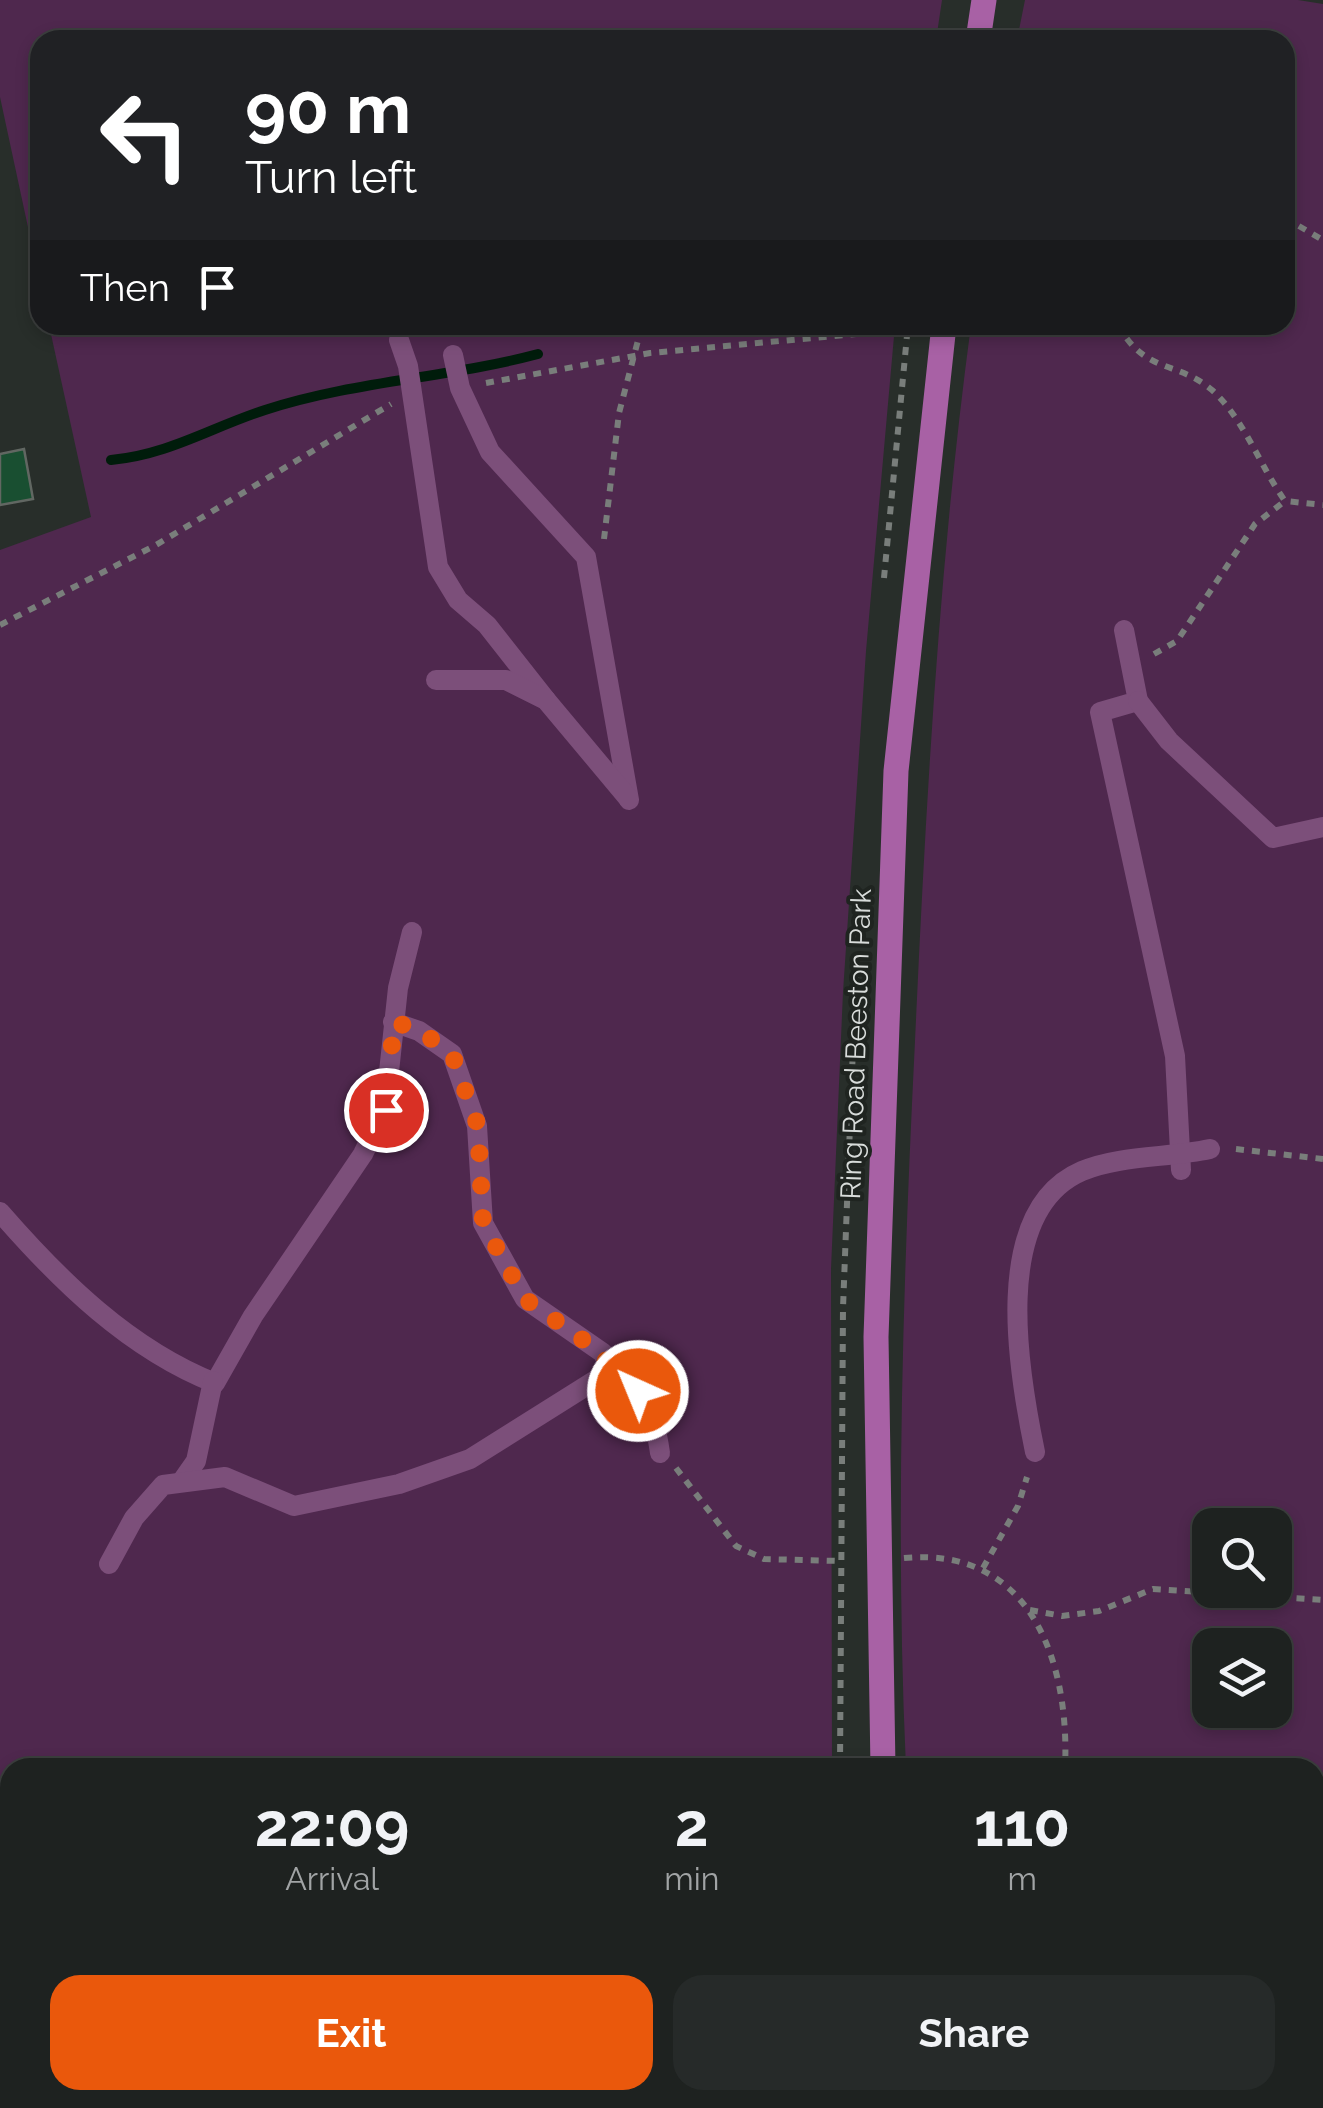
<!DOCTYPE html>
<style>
body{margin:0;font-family:Raleway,sans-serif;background:#262a29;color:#f1f3f6;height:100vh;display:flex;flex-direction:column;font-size:38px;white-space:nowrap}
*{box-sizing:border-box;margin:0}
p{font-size:32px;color:#a1a4a5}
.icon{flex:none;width:55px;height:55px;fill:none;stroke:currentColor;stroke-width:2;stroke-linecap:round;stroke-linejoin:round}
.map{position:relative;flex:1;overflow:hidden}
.sheet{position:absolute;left:0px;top:1758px;width:1325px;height:352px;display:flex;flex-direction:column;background:#1e2220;border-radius:30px 30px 0 0;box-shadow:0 5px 15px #0003,0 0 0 2px #3c3f3e}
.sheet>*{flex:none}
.guide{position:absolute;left:30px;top:30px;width:1265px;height:305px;border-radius:30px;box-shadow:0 5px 15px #0003,0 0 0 2px #3c3f3e;background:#202124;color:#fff;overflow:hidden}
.fabs{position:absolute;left:1192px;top:1508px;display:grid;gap:20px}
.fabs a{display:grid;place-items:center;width:100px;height:100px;border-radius:20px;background:#1e2220;box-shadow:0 5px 15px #0003,0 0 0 2px #3c3f3e;font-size:50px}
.pin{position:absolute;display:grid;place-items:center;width:85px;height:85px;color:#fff;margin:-42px;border:5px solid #fff;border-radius:50%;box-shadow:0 2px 10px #0007}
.me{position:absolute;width:110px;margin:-55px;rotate:316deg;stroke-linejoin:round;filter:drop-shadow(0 0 8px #0008)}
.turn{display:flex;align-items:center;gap:35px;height:210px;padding:0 50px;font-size:45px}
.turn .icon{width:130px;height:130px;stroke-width:2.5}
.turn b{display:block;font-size:70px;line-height:85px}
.then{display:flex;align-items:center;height:95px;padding:0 50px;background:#0003;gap:20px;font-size:38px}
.eta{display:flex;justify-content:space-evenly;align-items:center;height:170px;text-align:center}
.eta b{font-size:60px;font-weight:700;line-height:70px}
.primary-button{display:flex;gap:20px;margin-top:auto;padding:20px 50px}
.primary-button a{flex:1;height:115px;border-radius:30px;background:#ea580c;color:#fff;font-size:40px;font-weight:700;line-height:115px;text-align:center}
.primary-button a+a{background:#262a29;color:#f1f3f6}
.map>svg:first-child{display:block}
</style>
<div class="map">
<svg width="1323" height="2108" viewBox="0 0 1323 2108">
<rect width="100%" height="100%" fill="#282e2a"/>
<g fill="#4f284e" fill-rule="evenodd">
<polygon points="0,0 942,0 936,40 40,40 40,283 0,97"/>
<path d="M1025,0H1298L1323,4V2108H925L924,2100H1315V1768H906C895,1525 903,1284 915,1041C926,802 939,563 971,325H1285V40H1017ZM1210,1525H1275V1590H1210ZM1210,1645H1275V1710H1210Z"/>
<polygon points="49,325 895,325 866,651 843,992 831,1269 832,1767 10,1768 10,2100 844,2100 845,2108 0,2108 0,550 91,517"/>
</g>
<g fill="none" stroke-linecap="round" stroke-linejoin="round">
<path stroke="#001c0b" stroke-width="10" d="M111,460C168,455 212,427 265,410C354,381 448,378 538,354"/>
</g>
<polygon fill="#194f31" stroke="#616762" stroke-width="2.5" points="24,449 33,499 0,505 0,454"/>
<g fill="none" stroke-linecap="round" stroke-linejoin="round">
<g stroke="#797e7b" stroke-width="6" stroke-dasharray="8 8" stroke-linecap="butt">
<polyline points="1285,218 1323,240"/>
<path d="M1118,325C1146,375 1177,360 1212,390C1244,419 1260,466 1285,501L1323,505"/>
<polyline points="486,383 650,353 856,334 858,325"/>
<polyline points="604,539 619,413 642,325"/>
<polyline points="884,578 908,325"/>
<polyline points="0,625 156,545 391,404"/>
<polyline points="1154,654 1177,641 1255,524 1285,501"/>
<polyline points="1236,1149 1323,1159"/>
<polyline points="676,1468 736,1546 764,1559 841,1561"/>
<path d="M904,1558C1030,1546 1070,1661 1065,1768"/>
<polyline points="983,1568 1018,1506 1027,1477"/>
<polyline points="1030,1610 1062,1616 1099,1611 1153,1589 1323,1600"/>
<polyline points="840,1768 843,1308 856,969"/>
<polyline points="860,2100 860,2108"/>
</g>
<g stroke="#7c4f7a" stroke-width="20">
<polyline points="399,340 408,366 438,567 458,600 487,625 546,700"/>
<polyline points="453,355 460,388 490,452 586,557 629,800"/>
<polyline points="1124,630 1138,701 1100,712 1175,1056 1181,1170"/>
<polyline points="436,680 506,680 546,700 628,798"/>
<polyline points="1138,701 1169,741 1273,838 1323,827"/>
<path d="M0,1212C60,1281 129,1349 215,1383L253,1316L363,1154L385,1109L398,988L412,932"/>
<path d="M610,1371C645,1397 654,1409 660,1453"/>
<path d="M1035,1452C1019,1375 989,1211 1082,1171C1120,1155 1169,1158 1210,1149"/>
<polyline points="182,1481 196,1461 213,1381"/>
<polyline points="109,1564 134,1518 163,1485 225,1477 294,1506 399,1484 470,1459 610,1371 603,1353 525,1299 483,1223 477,1126 452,1054 419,1031 393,1022"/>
<polyline points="0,2100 10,2100"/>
</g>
<g stroke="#a861a5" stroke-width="25">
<polyline points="978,40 984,0"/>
<polyline points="883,1768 876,1337 896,771 944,325"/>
<polyline points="904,2100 905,2108"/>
</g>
</g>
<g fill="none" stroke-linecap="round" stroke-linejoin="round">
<polyline stroke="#ea580c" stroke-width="18" stroke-dasharray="0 32.4" points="386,1110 394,1022 419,1030 452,1054 478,1126 483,1223 525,1299 603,1354 610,1371 638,1391"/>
</g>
<g text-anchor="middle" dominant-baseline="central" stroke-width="8" stroke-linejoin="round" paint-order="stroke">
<g font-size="28" fill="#d8dcda" stroke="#1f2420">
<text transform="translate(856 1044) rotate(-88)">Ring Road Beeston Park</text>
</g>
</g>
</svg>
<div class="fabs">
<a><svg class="icon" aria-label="search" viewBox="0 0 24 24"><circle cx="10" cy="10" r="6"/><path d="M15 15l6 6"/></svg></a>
<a><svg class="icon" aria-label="layers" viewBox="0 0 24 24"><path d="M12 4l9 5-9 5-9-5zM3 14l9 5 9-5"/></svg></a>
</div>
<div class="pin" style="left:386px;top:1110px;background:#d93025"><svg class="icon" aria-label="arrive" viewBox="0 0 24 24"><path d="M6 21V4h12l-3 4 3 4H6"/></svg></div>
<svg class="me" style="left:638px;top:1391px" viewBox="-20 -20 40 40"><circle r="17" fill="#ea580c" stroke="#fff" stroke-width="3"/><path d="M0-11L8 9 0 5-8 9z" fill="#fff"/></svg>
<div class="guide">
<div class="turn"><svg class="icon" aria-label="left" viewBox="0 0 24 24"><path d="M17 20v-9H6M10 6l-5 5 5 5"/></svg><div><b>90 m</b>Turn left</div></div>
<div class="then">Then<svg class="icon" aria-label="arrive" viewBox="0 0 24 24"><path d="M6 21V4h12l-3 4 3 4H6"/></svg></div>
</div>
<section class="sheet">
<div class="eta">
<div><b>22:09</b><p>Arrival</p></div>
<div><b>2</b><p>min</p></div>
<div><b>110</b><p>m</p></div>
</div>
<div class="primary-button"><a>Exit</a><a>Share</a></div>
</section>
</div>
